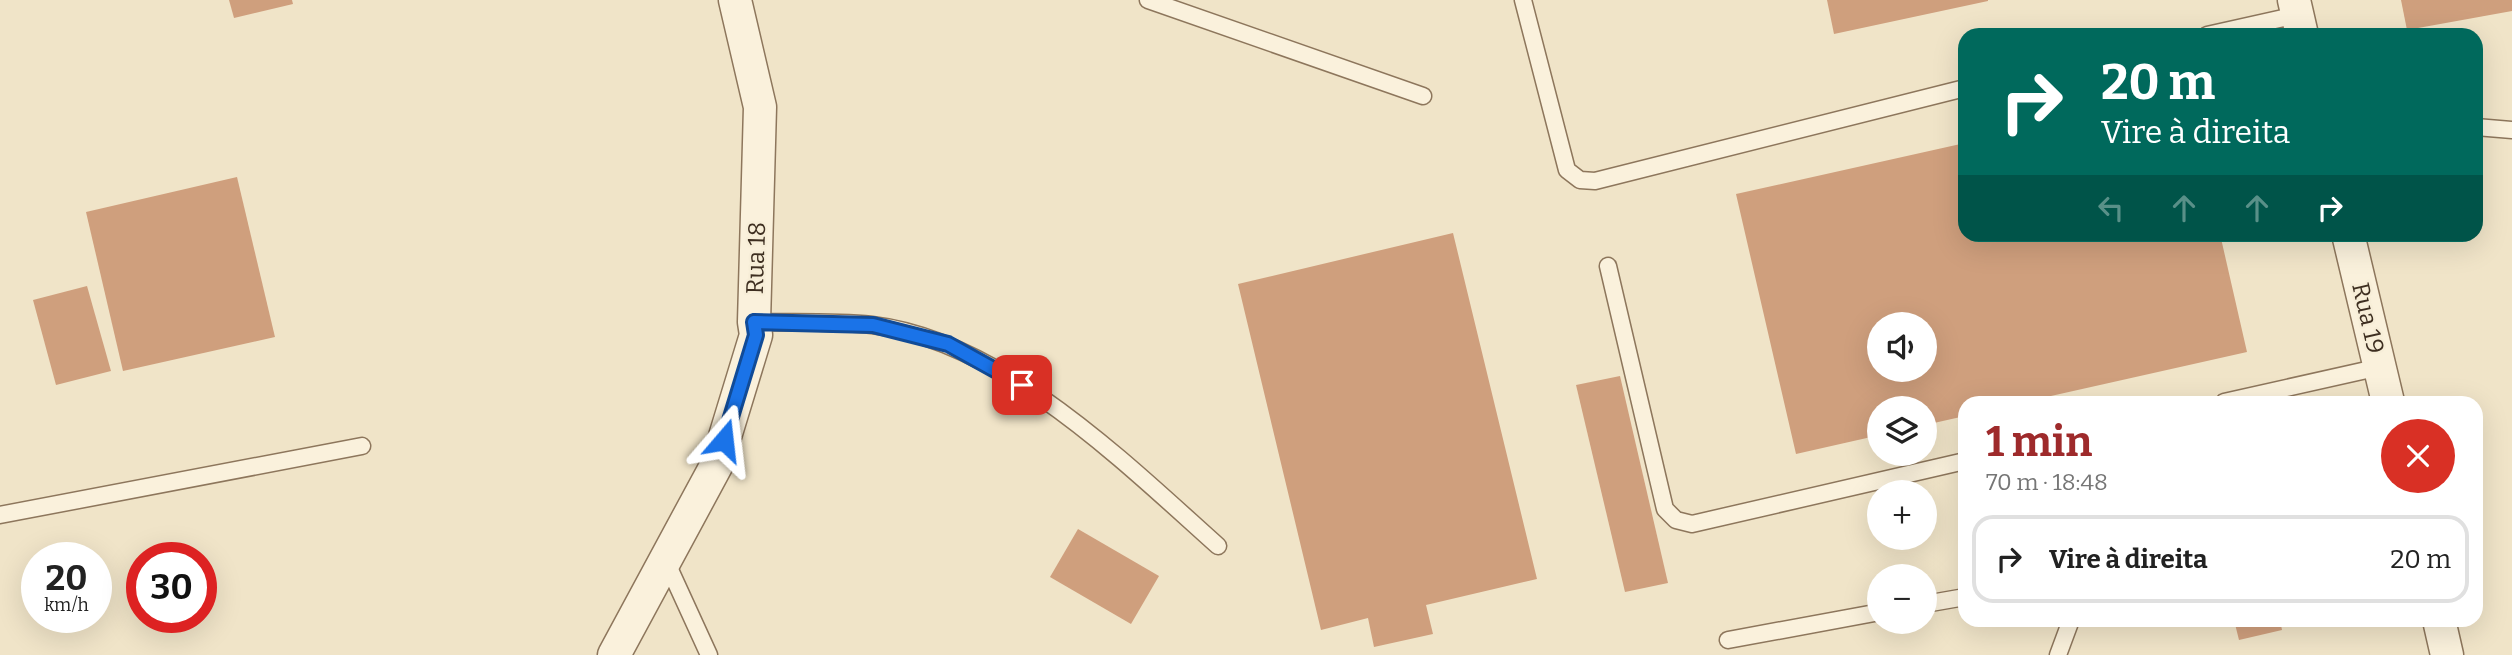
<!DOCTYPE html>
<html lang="pt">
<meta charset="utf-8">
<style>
body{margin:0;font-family:Bitter,serif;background:#f6f6f6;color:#222;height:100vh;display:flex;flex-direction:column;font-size:26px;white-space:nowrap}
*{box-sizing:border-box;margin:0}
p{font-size:23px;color:#767676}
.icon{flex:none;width:38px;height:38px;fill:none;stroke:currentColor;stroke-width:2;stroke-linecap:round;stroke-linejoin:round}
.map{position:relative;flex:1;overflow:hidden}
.drawer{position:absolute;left:1958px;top:396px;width:525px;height:231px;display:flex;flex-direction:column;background:#fff;border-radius:21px;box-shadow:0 7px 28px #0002}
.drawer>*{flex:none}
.guide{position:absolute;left:1958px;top:28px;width:525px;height:214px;border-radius:21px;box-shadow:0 7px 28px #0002;background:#00695c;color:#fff;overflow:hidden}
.controls{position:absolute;left:1867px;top:312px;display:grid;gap:14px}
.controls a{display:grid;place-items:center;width:70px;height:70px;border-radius:50%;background:#fff;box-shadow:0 7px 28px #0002;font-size:35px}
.speed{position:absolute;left:21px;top:542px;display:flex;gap:14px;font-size:35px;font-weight:700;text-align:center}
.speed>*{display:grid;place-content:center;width:91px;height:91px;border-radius:50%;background:#fff;box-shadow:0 7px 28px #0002;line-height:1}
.speed small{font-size:18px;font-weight:400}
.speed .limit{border:10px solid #d22;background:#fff;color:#111}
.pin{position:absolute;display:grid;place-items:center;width:60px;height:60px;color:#fff;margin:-30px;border-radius:14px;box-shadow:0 4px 10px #0006}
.me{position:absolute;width:77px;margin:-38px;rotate:17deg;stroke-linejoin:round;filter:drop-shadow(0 0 5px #0008)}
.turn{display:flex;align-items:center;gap:24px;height:147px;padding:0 28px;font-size:32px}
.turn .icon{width:91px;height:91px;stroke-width:2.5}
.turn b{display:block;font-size:49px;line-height:60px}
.lanes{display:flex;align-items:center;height:66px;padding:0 28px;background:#0003;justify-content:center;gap:35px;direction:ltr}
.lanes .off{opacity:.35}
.round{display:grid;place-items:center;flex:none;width:74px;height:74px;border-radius:37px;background:#f6f6f6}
.summary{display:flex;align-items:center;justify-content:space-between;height:119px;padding:0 28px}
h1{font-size:42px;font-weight:700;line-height:52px;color:#9e2a2b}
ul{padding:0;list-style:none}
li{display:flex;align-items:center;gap:21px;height:88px;margin:0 14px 10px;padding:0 14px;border:4px solid #e0e0e0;border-radius:21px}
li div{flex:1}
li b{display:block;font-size:26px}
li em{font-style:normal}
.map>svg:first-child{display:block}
</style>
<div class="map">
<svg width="2512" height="655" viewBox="0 0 2512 655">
<rect width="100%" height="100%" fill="#f0e4c8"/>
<g fill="#cf9f7d" fill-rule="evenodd">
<polygon points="229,0 292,0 293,4 234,18"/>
<polygon points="1827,0 1988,0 1988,1 1834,34"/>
<polygon points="2401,0 2512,0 2512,11 2407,30"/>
<path d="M1965,143V234H2220L2247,352L2024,402H1965V416L1925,425V408H1880V435L1796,454L1736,194ZM1880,324H1925V369H1880Z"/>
<polygon points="237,177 275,337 123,371 86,212"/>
<polygon points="1453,233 1537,579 1426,605 1433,634 1374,647 1368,618 1321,630 1238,284"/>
<polygon points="87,286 111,371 56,385 33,300"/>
<polygon points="1620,376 1668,583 1625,592 1576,385"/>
<polygon points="1078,529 1159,576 1131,624 1050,577"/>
<polygon points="2234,620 2280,620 2282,630 2239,640"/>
</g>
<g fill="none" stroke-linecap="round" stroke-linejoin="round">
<g stroke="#8d765c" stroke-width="19">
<g id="service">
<polyline points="1148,0 1423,96"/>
<polyline points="1523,0 1567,170 1580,180 1595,181 1965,88"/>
<polyline points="2207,35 2297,15"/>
<polyline points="2476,127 2512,130"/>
<polyline points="1608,266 1665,509 1676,520 1692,524 1965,461"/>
<path d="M754,322C793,323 833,321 872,325C1001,340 1124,462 1218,546"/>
<polyline points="2224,402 2380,367"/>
<polyline points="0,515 362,446"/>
<polyline points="666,561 709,655"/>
<polyline points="1925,604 1965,597"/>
<polyline points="1728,640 1880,612"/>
<polyline points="2058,655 2071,620"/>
</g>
</g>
<g stroke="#8d765c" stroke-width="35">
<g id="minor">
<polyline points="2294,0 2302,35"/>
<polyline points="2348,234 2388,402"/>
<polyline points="2439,620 2447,655"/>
<polyline points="614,655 716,466 756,335 754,322 760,107 735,0"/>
</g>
</g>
<use href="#service" stroke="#faf1dc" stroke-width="16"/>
<use href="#minor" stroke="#faf1dc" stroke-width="32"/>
</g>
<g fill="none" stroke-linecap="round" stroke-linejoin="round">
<g stroke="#114b97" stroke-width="18">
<polyline id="route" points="724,440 756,335 754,322 873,325 948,344 1022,385"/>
</g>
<use href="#route" stroke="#1a73e8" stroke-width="12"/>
</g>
<g text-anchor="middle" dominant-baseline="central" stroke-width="5" stroke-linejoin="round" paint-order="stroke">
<g font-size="24" fill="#3d2e20" stroke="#f7eed8">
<text transform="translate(756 258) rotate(-88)">Rua 18</text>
<text transform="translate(2368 318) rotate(77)">Rua 19</text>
</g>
</g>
</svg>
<div class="controls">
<a><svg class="icon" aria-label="sound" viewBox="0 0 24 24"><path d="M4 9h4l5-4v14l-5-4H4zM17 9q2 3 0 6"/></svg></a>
<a><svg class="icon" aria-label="layers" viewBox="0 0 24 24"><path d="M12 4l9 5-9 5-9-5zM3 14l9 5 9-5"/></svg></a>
<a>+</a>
<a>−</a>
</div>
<div class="speed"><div>20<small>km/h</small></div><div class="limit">30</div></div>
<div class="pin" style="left:1022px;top:385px;background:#d93025"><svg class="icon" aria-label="arrive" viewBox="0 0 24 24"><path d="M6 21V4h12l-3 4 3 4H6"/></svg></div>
<svg class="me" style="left:724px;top:440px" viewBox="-20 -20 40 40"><path d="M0-17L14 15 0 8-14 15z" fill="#1a73e8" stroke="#fff" stroke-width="4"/></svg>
<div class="guide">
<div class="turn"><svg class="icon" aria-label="right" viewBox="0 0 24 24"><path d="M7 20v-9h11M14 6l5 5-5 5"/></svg><div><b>20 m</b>Vire à direita</div></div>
<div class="lanes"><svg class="icon off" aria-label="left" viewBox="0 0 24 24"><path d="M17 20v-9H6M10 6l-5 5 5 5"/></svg><svg class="icon off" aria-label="ahead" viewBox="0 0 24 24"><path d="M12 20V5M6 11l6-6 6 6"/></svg><svg class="icon off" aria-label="ahead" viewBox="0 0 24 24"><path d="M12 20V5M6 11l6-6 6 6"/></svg><svg class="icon" aria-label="right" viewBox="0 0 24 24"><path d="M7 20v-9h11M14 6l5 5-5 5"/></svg></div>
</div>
<section class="drawer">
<div class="summary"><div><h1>1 min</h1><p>70 m · 18:48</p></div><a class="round" style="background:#d93025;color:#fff"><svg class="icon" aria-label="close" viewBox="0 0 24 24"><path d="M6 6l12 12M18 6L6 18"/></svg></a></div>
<ul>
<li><svg class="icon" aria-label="right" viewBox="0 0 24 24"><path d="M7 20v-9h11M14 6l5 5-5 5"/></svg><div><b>Vire à direita</b></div><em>20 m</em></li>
</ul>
</section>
</div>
